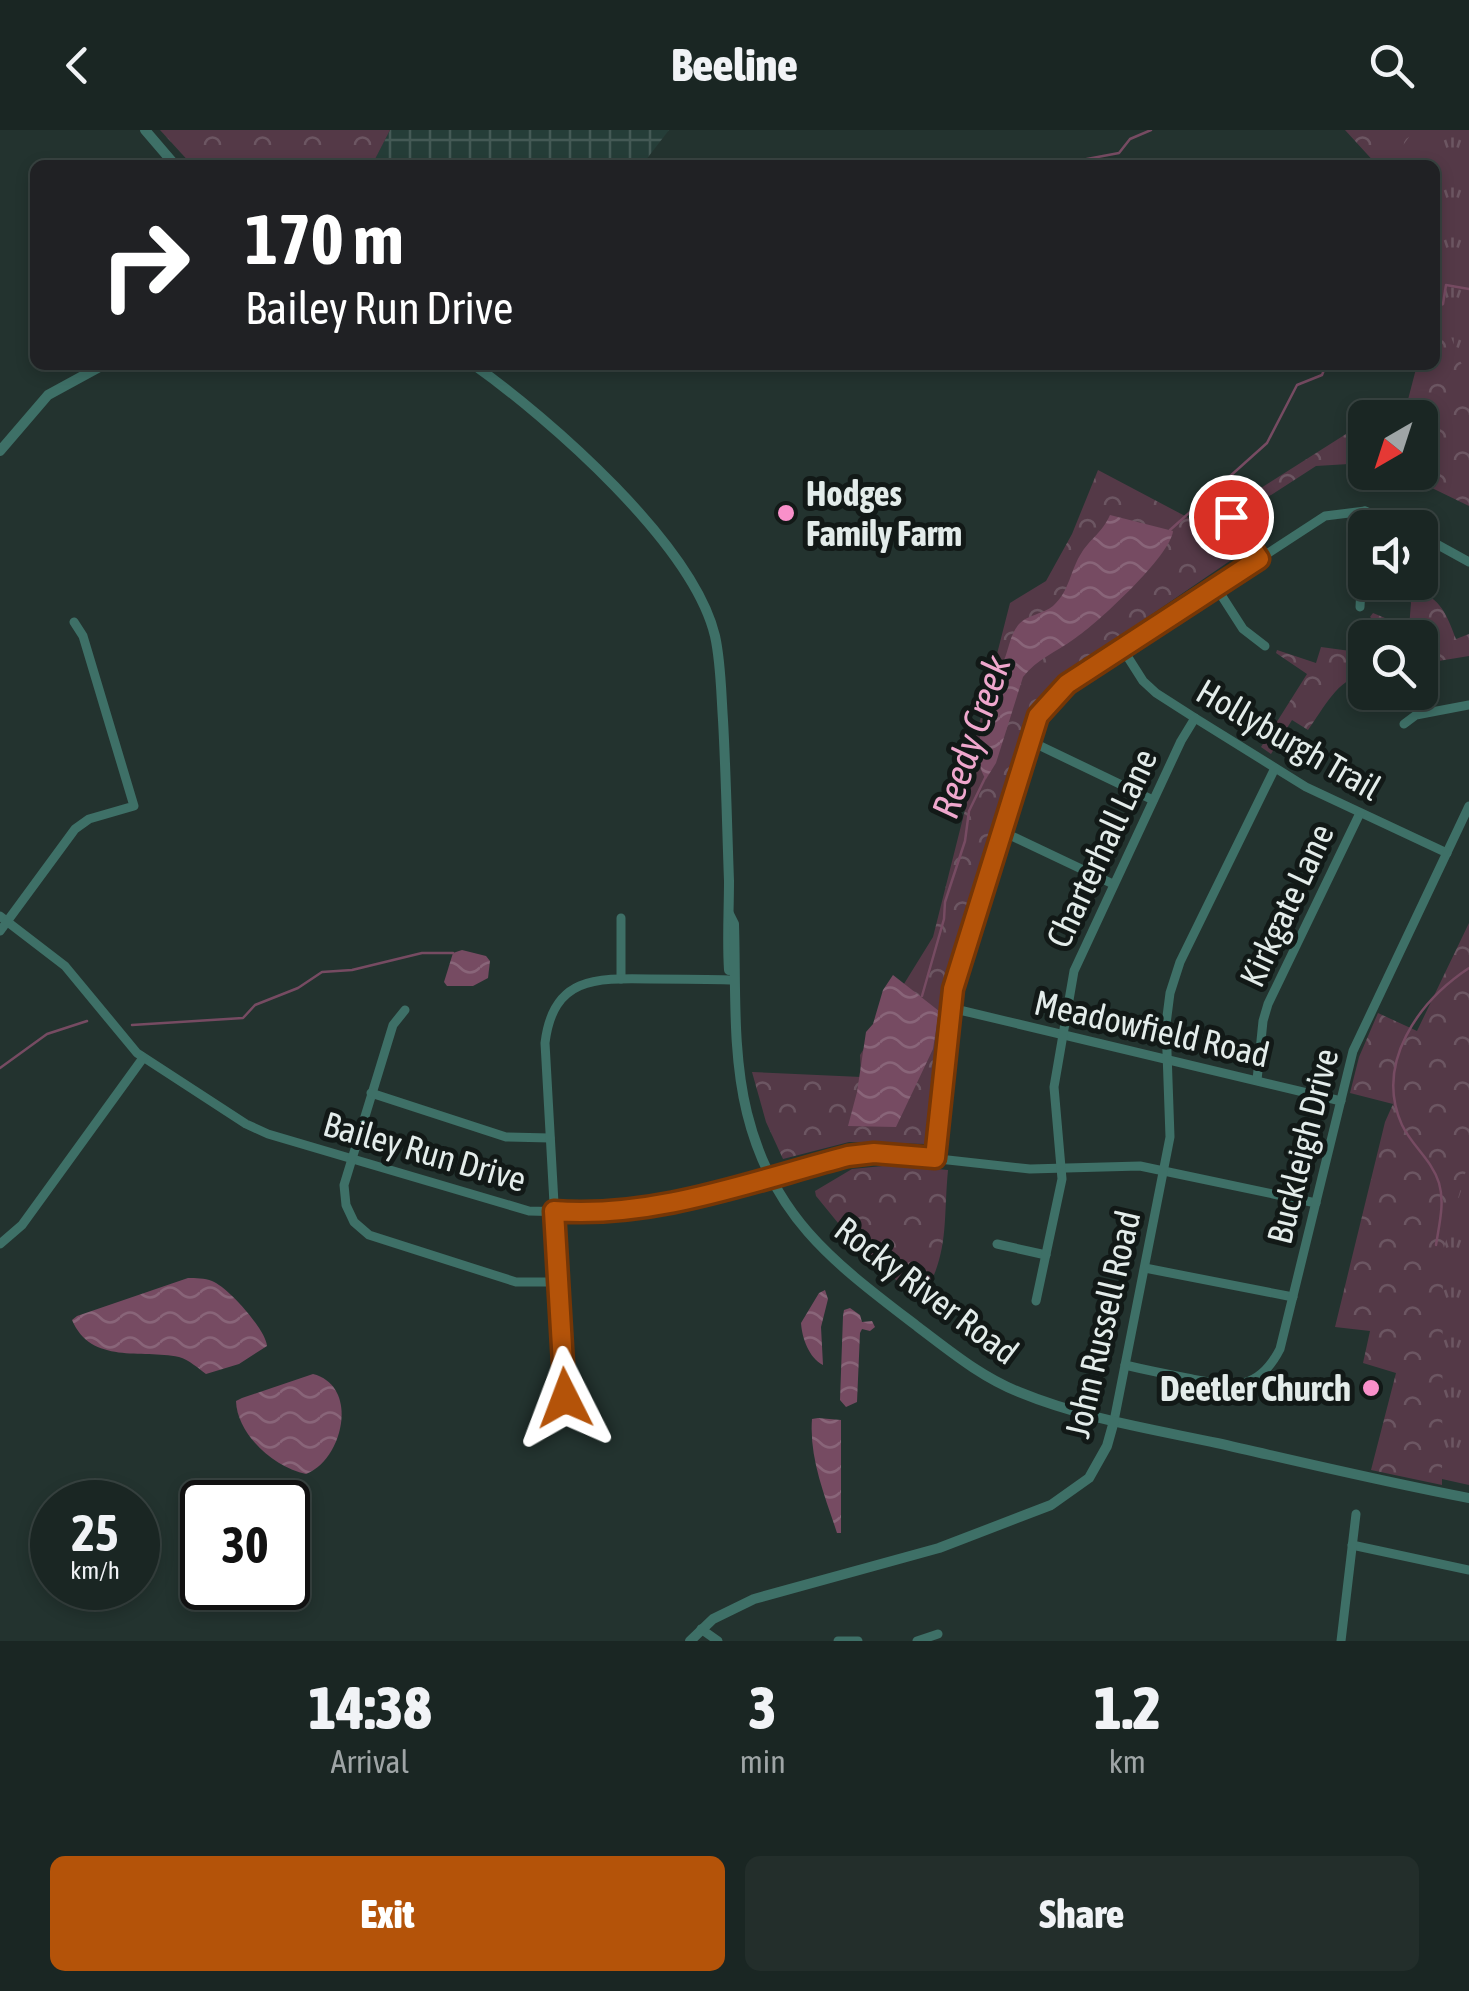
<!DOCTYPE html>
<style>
body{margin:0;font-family:"Asap Condensed",sans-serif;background:#232e2b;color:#f1f3f6;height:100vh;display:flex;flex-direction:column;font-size:38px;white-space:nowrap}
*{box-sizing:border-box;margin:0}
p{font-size:32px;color:#9fa5a6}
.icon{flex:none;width:55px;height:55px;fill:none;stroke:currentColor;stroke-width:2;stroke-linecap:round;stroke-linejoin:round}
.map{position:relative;height:1511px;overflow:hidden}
.side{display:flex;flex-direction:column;background:#1a2623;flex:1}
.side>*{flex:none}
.top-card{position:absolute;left:30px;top:30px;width:1410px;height:210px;border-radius:15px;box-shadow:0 5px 15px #0003,0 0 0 2px #384341;background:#202124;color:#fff;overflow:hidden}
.needle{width:65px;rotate:219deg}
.buttons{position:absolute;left:1348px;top:270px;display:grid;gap:20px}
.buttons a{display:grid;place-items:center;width:90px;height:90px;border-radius:15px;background:#1a2623;box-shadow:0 5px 15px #0003,0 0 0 2px #384341;font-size:50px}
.speed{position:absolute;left:30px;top:1350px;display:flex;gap:20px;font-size:50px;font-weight:700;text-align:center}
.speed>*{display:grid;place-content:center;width:130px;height:130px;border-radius:50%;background:#1a2623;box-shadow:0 5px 15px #0003,0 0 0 2px #384341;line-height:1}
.speed small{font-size:25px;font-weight:400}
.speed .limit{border:5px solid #111;border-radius:15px;background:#fff;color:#111}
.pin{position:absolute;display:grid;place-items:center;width:85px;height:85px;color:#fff;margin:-42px;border:5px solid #fff;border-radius:50%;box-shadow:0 2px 10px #0007}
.me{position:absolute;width:110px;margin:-55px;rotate:357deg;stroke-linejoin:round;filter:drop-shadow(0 0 8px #0008)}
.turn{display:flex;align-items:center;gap:35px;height:210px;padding:0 50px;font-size:45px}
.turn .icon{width:130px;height:130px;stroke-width:2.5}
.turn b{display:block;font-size:70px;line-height:85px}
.eta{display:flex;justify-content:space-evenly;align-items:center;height:170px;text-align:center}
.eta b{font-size:60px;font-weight:800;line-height:70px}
.button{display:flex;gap:20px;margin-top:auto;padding:20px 50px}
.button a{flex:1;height:115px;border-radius:15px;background:#b45309;color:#fff;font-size:40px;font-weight:800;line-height:115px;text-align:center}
.button a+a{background:#232e2b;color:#f1f3f6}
header{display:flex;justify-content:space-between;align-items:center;height:130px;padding:0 50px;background:#1a2623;font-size:45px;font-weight:800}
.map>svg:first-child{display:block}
</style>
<header><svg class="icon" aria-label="back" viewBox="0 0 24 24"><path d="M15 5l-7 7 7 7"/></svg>Beeline<svg class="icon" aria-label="search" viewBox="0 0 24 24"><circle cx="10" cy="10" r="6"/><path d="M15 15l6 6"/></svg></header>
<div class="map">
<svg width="1469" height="1511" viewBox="0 0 1469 1511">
<defs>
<pattern id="industrial-grid" width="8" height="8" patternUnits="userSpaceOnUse" patternTransform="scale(2.5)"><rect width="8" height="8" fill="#253d38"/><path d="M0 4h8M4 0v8" fill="none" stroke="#445955"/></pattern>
<pattern id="forest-crowns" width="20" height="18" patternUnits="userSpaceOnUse" patternTransform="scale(2.5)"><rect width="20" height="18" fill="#543947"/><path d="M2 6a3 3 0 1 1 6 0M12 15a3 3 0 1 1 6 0" fill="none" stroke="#6c5662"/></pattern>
<pattern id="park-tufts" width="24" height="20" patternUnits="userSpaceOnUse" patternTransform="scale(2.5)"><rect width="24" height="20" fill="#543947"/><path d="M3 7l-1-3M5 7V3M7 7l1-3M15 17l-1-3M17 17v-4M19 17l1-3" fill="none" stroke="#6c5662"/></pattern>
<pattern id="water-waves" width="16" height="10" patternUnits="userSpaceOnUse" patternTransform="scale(2.5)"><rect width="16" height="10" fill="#764b62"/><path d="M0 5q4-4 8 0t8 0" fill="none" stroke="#896579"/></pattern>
</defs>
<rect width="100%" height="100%" fill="#23332f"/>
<polygon fill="url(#industrial-grid)" points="390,0 669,0 642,35 372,35"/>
<g fill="url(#forest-crowns)">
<polygon points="160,0 390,0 372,35 192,35"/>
<polygon points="1345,0 1469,0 1469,376 1401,343 1420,342 1420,288 1397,287 1404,285 1417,235 1435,235 1435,35 1377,35"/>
<polygon points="1365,298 1365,333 1316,336 1240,385 1234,375 1346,304"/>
<polygon points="1098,340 1202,395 1217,386 1240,424 1060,547 1036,572 1024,595 948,840 926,1014 849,1012 783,1029 766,992 752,942 861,947 860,925 933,807 967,672 960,669 1010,473 1046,451 1072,404"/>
<path d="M1407,461C1439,462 1446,483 1456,509L1469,504V526L1420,534V508L1392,507L1370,487L1373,483L1409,498L1411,473Z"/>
<path d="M1321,517L1365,523V544C1337,549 1324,578 1308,600L1292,590L1271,624L1261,617L1307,544L1276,523L1277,520L1316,533Z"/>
<polygon points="1469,793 1469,1321 1442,1338 1442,1355 1371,1340 1396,1243 1363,1233 1370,1201 1335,1197 1385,992 1393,974 1350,963 1359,927 1378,883 1417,901"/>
<path d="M893,1035L948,1040C943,1092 950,1126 920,1171L856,1115L816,1066L815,1061L852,1039Z"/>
</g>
<g fill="url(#park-tufts)">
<polygon points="1414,0 1469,0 1469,253 1435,166 1435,35 1389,35"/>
<polygon points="1469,1030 1469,1355 1442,1349 1443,1121"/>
</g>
<g fill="url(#water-waves)">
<path d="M1110,385L1173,401C1171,425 1097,494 1074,509C1056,522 1037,529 1023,547L996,633L986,649C966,624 993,557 1004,530C1009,519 1010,504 1019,494C1027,485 1043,484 1053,476C1070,461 1070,440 1082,422C1092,407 1101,404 1110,385Z"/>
<polygon points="462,820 486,826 490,831 488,848 473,856 447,856 444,852 453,823"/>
<polygon points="893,845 939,881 933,919 896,997 848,996 857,962 866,902 873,894 883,860"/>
<path d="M188,1148C195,1148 205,1148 212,1151C228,1157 266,1200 267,1216L239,1234L206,1244C198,1238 189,1230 179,1227C142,1219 91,1235 72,1190L77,1186Z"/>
<path d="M825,1160L828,1169L821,1197L823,1235C809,1228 802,1208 801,1193L819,1163Z"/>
<polygon points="850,1178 860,1185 862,1192 872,1191 875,1197 870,1201 862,1199 860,1203 857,1272 846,1277 840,1270 843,1186 844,1180"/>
<path d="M313,1244C360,1256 343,1330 306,1344C275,1338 237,1305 236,1271L242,1268Z"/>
<path d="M818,1288L841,1290V1403H837C825,1366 809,1328 812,1289Z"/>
</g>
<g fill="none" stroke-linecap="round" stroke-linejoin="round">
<g stroke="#764b62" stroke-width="2.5">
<polyline points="1055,35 1119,23 1130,9 1151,0"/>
<polyline points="1435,177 1443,174 1446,155 1469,159"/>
<polyline points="1345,235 1353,235"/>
<polyline points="1170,400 1267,313 1297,255 1322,245 1326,235"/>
<polyline points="922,866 944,789 945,772 965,711 969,681 986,646"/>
<polyline points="132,895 243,888 255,875 298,858 322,842 352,840 422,823 453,823"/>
<polyline points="0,938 47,904 87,891"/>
<path d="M1436,1115C1439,1095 1445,1073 1439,1053C1432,1030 1412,1016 1402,995C1374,933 1419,871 1469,838"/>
</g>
<g stroke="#3e7067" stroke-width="9">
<polyline points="1231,387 1259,429"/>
<polyline points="1420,405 1469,432"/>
<polyline points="1216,457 1243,499 1265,516"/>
<polyline points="1360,477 1365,381"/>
<polyline points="1122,518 1143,551 1156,563 1195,588 1306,657 1447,723"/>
<polyline points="1404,594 1416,585 1469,575"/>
<polyline points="1030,611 1153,670"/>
<polyline points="1001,701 1113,754"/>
<polyline points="0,786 65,836 137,923 246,994 268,1004 529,1081 566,1082 682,1071 848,1026 903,1025 1030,1039 1140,1036 1316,1073"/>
<polyline points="0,801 75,699 89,689 134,676 83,506 74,492"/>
<polyline points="621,849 621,788"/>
<polyline points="951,878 1341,971"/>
<polyline points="405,880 393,895 344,1055 346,1075 354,1092 369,1105 516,1152 558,1152"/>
<polyline points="1257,950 1263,891 1268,874 1360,683"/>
<polyline points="371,963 506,1007 550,1008"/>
<path d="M935,1028L953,859L959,834L1030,611C1038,587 1049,572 1067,554L1325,386L1365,381L1406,398"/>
<polyline points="0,1114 22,1095 143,928"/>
<polyline points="997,1114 1046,1125"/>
<polyline points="1145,1138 1293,1167"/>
<polyline points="1036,1171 1062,1049 1054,957 1074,841 1181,611 1195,588"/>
<path d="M1125,1235C1146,1240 1166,1244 1187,1248C1230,1256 1257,1264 1280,1219L1353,921L1469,676"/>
<path d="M560,1283L565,1269L545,913C553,847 595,848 650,849C677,849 703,849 730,850"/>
<polyline points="1114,1291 1170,1007 1166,894 1170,863 1180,832 1275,638"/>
<polyline points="1352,1415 1469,1440"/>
<polyline points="701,1499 718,1511"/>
<polyline points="838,1511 858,1511"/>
<polyline points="917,1511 938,1504"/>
<polyline points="1341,1511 1356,1384"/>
</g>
<g stroke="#3e7067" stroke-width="10">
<polyline points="145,0 175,35"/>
<path d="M474,235C550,289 693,414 715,506C721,533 721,562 723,590C726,644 727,697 729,751C729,781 727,809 729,840"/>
<polyline points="0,321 48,265 103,235"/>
<path d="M729,784L734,794C736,856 732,922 747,983C773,1089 836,1134 918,1197C950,1221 981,1247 1019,1262C1082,1288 1151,1299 1217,1313C1301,1332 1384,1352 1469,1368"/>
<polyline points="690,1511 713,1489 754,1469 939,1418 1051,1375 1089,1348 1107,1316 1114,1291"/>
</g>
</g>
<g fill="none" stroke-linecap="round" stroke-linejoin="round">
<g stroke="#753606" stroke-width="25">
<path id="route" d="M565,1268L554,1081C654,1089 753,1051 848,1026L874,1023L935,1028L953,859L1038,586L1067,554L1259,429L1231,387"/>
</g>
<use href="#route" stroke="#b45309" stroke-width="18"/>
</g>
<g fill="#f990ca" stroke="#121917" stroke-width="4">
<circle cx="786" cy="383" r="10"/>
<circle cx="1371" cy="1258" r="10"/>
</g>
<g text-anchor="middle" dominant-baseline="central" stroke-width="10" stroke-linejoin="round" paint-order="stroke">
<g font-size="35" font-weight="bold" fill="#e3ecea" stroke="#121917" text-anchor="start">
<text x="806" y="363">Hodges<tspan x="806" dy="40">Family Farm</tspan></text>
<text x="1351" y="1258" text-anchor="end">Deetler Church</text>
</g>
<g font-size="35" fill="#e3ecea" stroke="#121917">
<text transform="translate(1289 609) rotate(30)">Hollyburgh Trail</text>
<text transform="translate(1101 718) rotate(-65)">Charterhall Lane</text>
<text transform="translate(1286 775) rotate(-65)">Kirkgate Lane</text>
<text transform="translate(1152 898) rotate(13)">Meadowfield Road</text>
<text transform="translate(1302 1016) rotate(-76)">Buckleigh Drive</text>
<text transform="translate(425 1021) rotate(16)">Bailey Run Drive</text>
<text transform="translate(927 1160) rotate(37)">Rocky River Road</text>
<text transform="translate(1102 1194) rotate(-77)">John Russell Road</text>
</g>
<g font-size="38" font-style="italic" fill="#efa7cd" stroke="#121917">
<text transform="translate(971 607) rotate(-71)">Reedy Creek</text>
</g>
</g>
</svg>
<div class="buttons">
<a><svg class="needle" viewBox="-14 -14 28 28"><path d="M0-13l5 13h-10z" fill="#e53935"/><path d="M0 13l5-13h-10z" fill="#9fa5a6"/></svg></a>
<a><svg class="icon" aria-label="sound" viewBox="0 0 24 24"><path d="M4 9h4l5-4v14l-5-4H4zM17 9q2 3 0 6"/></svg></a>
<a><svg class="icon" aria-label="search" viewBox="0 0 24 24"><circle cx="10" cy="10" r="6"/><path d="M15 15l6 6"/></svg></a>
</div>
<div class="speed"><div>25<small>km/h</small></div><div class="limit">30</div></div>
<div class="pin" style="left:1231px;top:387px;background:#d93025"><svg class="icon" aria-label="arrive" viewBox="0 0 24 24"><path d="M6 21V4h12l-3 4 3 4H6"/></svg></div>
<svg class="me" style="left:565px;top:1268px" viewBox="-20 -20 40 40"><path d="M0-17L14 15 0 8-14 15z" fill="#b45309" stroke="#fff" stroke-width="4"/></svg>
<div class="top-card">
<div class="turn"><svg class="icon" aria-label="right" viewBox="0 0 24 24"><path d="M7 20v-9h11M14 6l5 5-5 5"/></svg><div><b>170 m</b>Bailey Run Drive</div></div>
</div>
</div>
<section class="side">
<div class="eta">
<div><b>14:38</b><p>Arrival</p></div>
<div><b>3</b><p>min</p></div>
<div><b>1.2</b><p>km</p></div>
</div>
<div class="button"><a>Exit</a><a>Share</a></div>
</section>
